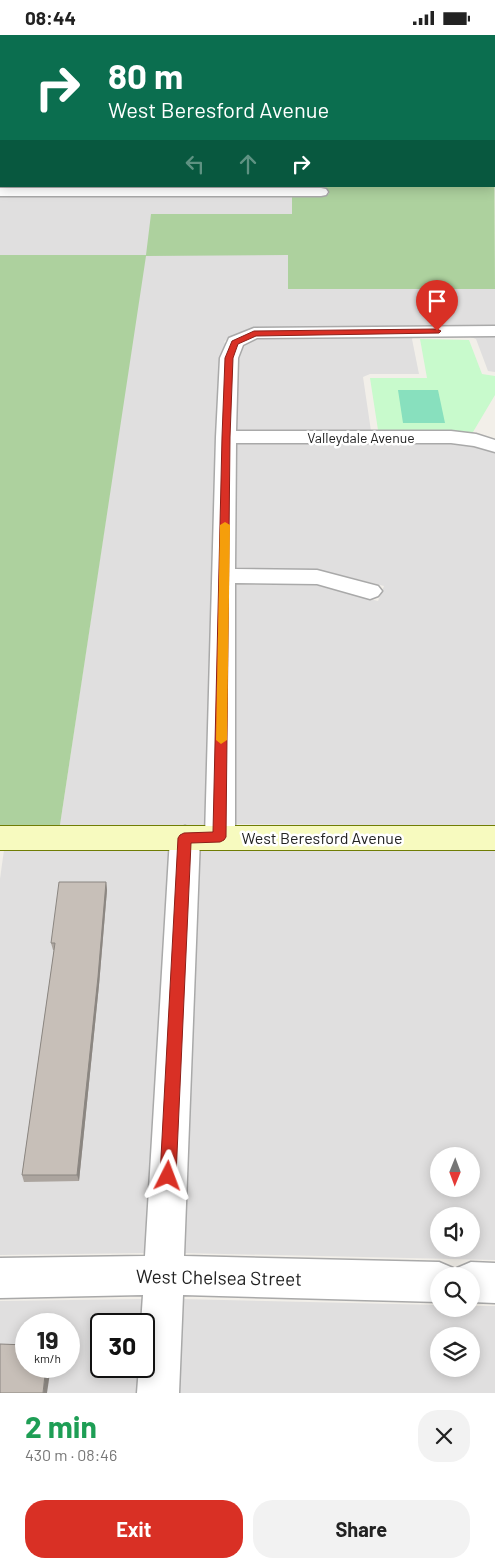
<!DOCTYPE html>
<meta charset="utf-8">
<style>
body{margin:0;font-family:Barlow,sans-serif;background:#f2f2f2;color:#222;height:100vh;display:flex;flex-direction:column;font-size:19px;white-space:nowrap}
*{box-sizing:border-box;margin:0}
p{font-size:16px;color:#767676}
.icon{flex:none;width:28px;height:28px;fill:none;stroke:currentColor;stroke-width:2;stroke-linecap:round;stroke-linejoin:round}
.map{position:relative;height:1358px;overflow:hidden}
.drawer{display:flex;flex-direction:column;background:#fff;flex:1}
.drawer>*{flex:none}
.banner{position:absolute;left:0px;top:0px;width:495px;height:152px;box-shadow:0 2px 12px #0003;background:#0b6e4f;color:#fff;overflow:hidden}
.needle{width:32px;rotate:181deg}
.fabs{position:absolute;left:430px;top:1112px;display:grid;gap:10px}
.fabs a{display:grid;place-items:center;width:50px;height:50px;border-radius:50%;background:#fff;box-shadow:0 2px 12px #0003;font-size:25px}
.speed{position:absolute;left:15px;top:1278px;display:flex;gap:10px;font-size:25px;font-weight:700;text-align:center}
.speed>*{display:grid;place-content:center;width:65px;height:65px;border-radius:50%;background:#fff;box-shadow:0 2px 12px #0003;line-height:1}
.speed small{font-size:12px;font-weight:400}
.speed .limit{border:2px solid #111;border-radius:8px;background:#fff;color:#111}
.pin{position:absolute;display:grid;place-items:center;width:42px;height:42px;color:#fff;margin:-51px -21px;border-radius:50% 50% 50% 0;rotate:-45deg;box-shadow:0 0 5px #0007}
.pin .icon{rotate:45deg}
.me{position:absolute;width:55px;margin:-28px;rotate:3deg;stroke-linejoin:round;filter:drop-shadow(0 0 4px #0008)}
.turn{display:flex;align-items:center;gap:18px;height:105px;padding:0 25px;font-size:22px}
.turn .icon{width:65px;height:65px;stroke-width:2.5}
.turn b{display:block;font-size:35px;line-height:42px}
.lanes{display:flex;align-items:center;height:48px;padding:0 25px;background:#0003;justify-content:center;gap:25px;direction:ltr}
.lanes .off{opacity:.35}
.round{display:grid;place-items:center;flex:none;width:52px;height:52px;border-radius:20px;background:#f2f2f2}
.headline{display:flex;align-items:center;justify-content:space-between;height:85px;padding:0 25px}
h1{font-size:30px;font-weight:700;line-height:38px;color:#1e9e55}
.action{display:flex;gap:10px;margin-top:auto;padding:10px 25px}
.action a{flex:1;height:58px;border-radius:20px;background:#d93025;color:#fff;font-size:20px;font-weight:700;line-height:58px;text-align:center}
.action a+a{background:#f2f2f2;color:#222}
.status{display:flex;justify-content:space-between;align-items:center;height:35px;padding:0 25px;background:#fff;direction:ltr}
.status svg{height:14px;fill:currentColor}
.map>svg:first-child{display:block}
</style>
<div class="status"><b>08:44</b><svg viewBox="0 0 49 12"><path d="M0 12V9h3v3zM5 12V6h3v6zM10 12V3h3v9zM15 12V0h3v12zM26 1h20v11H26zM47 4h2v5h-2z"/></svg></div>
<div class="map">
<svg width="495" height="1358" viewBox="0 0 495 1358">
<rect width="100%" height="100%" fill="#f2efe9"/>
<g fill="#e0dfdf" fill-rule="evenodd">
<polygon points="0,0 212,0 1,1 0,10"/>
<polygon points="0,161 292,161 292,179 152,179 288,220 288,254 495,254 495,291 254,294 233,302 229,302 224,307 226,309 221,323 206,790 60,790 139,262 14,221 0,220"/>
<polygon points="414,301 412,304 419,339 370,339 363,342 371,396 236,396 238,324 243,310 258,303"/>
<polygon points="468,301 495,301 495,337 488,336 476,304"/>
<polygon points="236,408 451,408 474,411 495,417 495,791 233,789 236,550 316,550 378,566 384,551 317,534 236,534"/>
<path d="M219,814L495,816V1225L183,1218L198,815ZM439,1121H471V1154H439ZM439,1181H471V1214H439Z"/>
<polygon points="4,815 170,816 146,1218 0,1220 0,844"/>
<path d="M143,1264L142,1289H101V1331H139L138,1358H0V1266ZM26,1289H69V1331H26Z"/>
<path d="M181,1264L439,1270V1274H471V1271H495V1358H178ZM439,1301H471V1334H439Z"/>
</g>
<polygon fill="#add19e" points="494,45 495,254 288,254 288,220 146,221 60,790 0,790 0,220 146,220 151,179 292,179 292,161 329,159 327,154 292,155 292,151 494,151"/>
<polygon fill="#c8facc" points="420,304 469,305 482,339 495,341 495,360 473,397 378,395 370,343 427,343"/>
<polygon fill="#88e0be" points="398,355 438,355 445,388 403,388"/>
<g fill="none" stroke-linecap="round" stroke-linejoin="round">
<g stroke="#a9a9a9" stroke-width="3">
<g id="street">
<rect x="212" y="0" width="10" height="1"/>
<rect x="0" y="83" width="1" height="8"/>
<polygon points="0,153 321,153 326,154 328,157 326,160 321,161 0,161"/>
<polygon points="495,291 495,301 257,303 243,310 238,323 236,396 451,396 476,399 495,405 495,417 474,411 451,408 236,408 235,534 317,535 378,551 382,556 378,561 370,564 317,549 235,548 235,802 230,810 220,814 210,810 205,802 216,402 220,323 229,303 254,293"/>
<polygon points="185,791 195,795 200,803 184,1221 439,1227 453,1233 455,1238 457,1233 471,1227 495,1228 495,1268 471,1267 471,1241 439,1241 439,1267 183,1260 179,1358 137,1358 139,1331 144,1331 144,1289 141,1289 143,1260 0,1263 0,1223 145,1221 170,803 175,795"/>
</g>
</g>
<g stroke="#707d05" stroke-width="2">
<rect id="secondary" x="0" y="791" width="495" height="24"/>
</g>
<g stroke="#dc2a67" stroke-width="2">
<g id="highway">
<polygon points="415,0 429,0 430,1 416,1"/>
<polygon points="494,23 495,24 495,32 494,31"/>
</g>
</g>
<use href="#street" fill="#fff" fill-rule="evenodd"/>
<use href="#secondary" fill="#f7fabf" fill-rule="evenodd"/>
<use href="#highway" fill="#e892a2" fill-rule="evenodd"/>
</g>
<polygon fill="#aba49e" points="106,847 107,855 99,950 79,1146 24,1147 22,1140 54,915 53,915 51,908"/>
<g fill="#8b8681">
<polygon points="106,847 107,855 99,950 79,1146 77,1140"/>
<polygon points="46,1331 51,1331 47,1358 43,1358"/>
</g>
<g fill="#c7bfb8" stroke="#8b8681">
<rect x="0" y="95" width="1" height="20"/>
<polygon points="59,847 106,847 98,942 77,1140 22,1140 55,908 51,908"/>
<polygon points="0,1309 26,1310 26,1331 46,1331 43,1358 0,1358"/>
</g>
<polygon fill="#d93025" stroke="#8d1f18" points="437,294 441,296 439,298 256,301 238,309 233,323 230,402 226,802 224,805 220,807 191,808 176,1141 174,1147 168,1149 162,1147 160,1141 178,803 180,800 184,798 213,797 222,402 225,323 232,306 254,296"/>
<polygon fill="#f59e0b" points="225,487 230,490 227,705 221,709 216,705 220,490"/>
<g text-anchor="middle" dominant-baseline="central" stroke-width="5" stroke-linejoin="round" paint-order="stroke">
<g font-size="14" fill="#222" stroke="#fff">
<text x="361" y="402">Valleydale Avenue</text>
</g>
<g font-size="16" fill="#222" stroke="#fff">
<text x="322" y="802">West Beresford Avenue</text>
</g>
<g font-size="19" fill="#222" stroke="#fff">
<text transform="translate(219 1242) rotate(1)">West Chelsea Street</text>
</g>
</g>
</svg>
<div class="fabs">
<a><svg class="needle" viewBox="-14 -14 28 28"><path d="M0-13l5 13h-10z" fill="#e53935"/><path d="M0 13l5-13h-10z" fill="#767676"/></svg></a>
<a><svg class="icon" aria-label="sound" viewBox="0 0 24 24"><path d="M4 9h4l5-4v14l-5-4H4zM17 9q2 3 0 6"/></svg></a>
<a><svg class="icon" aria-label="search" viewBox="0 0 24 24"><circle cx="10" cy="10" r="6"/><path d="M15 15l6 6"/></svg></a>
<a><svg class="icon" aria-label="layers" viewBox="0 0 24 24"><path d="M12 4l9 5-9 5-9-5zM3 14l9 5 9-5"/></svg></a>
</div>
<div class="speed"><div>19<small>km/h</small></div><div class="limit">30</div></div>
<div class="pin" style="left:437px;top:296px;background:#d93025"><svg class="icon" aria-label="arrive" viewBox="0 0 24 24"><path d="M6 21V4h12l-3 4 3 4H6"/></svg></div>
<svg class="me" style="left:168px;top:1141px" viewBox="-20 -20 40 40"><path d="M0-17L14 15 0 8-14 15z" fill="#d93025" stroke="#fff" stroke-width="4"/></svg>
<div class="banner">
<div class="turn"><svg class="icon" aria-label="right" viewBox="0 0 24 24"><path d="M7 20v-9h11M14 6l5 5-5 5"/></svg><div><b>80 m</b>West Beresford Avenue</div></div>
<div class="lanes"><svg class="icon off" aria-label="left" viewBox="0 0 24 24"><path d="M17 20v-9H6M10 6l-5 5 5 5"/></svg><svg class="icon off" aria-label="ahead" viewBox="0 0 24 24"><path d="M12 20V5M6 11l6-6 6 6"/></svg><svg class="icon" aria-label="right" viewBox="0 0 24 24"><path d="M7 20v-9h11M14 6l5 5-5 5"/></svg></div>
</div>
</div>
<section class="drawer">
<div class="headline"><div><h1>2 min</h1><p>430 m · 08:46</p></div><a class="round"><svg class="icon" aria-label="close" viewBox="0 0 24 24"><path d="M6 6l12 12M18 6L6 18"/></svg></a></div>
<div class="action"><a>Exit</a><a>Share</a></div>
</section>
